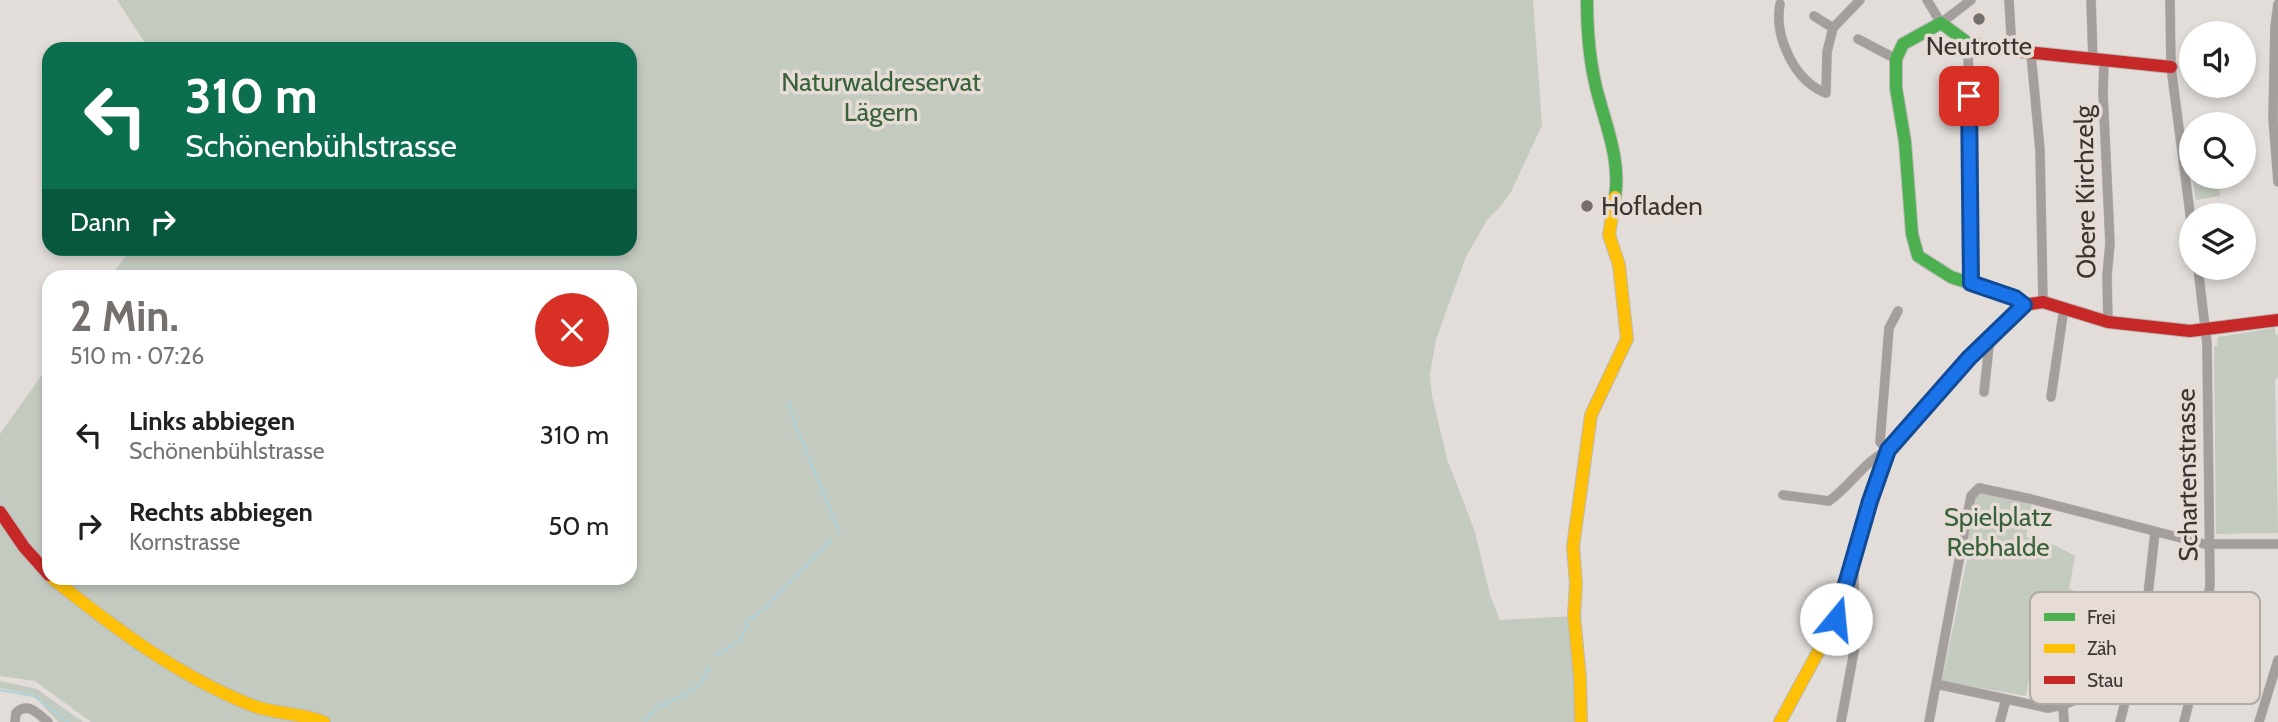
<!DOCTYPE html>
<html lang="de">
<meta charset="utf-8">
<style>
body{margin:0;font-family:Cabin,sans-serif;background:#f2f2f2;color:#202124;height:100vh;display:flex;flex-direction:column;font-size:26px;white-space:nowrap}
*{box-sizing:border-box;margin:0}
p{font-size:23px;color:#757577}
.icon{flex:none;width:38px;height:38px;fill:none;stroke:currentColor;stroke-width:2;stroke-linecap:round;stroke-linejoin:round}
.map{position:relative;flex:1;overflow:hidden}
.sheet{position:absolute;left:42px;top:270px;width:595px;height:315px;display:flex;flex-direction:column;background:#fff;border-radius:21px;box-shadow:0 4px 10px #0003}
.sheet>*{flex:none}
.banner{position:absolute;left:42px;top:42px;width:595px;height:214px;border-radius:21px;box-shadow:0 4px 10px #0003;background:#0b6e4f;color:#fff;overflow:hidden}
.buttons{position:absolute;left:2179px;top:21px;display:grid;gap:14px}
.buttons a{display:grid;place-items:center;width:77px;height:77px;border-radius:50%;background:#fff;box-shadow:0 4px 10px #0003;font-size:35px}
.pin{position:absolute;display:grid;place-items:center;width:60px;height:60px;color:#fff;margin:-30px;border-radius:14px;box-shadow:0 4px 10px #0006}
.me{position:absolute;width:77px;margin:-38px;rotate:17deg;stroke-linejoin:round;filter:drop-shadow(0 0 5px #0008)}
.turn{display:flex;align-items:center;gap:24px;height:147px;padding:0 28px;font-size:32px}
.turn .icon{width:91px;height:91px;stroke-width:2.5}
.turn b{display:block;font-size:49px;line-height:60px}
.then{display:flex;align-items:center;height:66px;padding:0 28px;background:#0003;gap:14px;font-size:26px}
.round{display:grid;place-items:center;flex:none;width:74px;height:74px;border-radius:37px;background:#f2f2f2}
.summary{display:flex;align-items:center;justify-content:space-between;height:119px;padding:0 28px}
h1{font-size:42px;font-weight:800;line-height:52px;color:#75706e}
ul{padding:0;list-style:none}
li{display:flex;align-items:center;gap:21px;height:91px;padding:0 28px}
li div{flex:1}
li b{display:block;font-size:26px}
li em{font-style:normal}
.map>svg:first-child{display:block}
</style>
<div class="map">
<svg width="2278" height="722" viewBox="0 0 2278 722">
<rect width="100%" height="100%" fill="#e2ddd9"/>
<g fill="#c3cabf">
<polygon points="117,0 1533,0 1542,125 1511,192 1501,206 1487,220 1466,257 1436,339 1430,374 1432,396 1447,459 1475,532 1490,595 1500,620 1574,616 1581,722 91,722 35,681 0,676 0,434 49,365 49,578 630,578 630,276 111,276 131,249 630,248 630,49 149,49"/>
<polygon points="2192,177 2218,177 2220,196 2196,200"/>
<polygon points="2275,328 2275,334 2278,335 2278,378 2275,379 2278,533 2216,534 2214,346 2217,346 2218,337"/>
<polygon points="1982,493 2032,502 2026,537 2046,541 2075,556 2069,589 2102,600 2096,624 2080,624 2075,652 2034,648 2026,696 1942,681 1967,559 1965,558 1976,496"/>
<polygon points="0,681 37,689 83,722 58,722 34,695 0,688"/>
</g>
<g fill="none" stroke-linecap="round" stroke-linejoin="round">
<g stroke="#b3d2d7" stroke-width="2.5">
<polyline points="792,403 789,404 793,419 839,531"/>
<path d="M717,655C730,647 747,637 747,621L762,611L832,539"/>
<polyline points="0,690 34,696 68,722"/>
<polyline points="645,722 656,708 684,695 701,684 709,667"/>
</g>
<g stroke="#bcb8b5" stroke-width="10">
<g id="street">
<polyline points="1927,0 1941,23 1971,0"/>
<polyline points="2009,0 2012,51"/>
<polyline points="2091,0 2093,61"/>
<polyline points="2170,0 2171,67 2191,221"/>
<path d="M1780,4C1774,36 1794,81 1826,93L1827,52L1833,28L1860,0"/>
<polyline points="2278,4 2275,27 2273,118 2278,182"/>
<polyline points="1814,16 1833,28"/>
<polyline points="1858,39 1896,59"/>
<polyline points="1968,43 1971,283"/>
<polyline points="2031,54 2040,150 2043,302"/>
<polyline points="2104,62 2103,93 2110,243 2107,276 2108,322"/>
<polyline points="1984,392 1989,346 1987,341"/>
<polyline points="2051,397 2064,308"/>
<path d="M1783,495L1829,501C1850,486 1865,461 1888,450L1880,442L1889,328L1898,311"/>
<polyline points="1936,684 2048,708 2063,705 2178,658 2200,658"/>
<polyline points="2063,705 2064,722"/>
<path d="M15,722L16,713C28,701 38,714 48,722"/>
<polyline points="1841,722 1859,624 1854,609 1854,574 1850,573"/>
<polyline points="1929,722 1971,496 1979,488 2031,499 2204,544 2278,544"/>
<polyline points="2000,722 2006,699"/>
<polyline points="2120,722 2129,686 2140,667 2155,532"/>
<polyline points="2184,722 2200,658 2210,585 2207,344 2198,268"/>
<polyline points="2259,722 2278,660"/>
</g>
</g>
<g stroke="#bcb8b5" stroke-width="14">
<g id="fast">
<path d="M1587,0C1587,32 1589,60 1597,91C1606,126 1621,161 1615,197"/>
<polyline points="2016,51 1968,43 1941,23 1903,44 1896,59 1896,88 1905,142 1912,234 1918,256 1951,277 2015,298 2024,305"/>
</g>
</g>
<g stroke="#bcb8b5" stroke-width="14">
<g id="slow">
<path d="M52,578C113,627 178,676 251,705C274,714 301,713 324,722"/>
<polyline points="1581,722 1580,678 1574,616 1576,583 1573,547 1591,415 1627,339 1619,265 1609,235 1615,197"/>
<polyline points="1780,722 1836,619 1870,501 1888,450 1969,358 1992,336"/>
</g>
</g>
<g stroke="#bcb8b5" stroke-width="14">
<g id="jam">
<polyline points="2016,51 2171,67"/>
<polyline points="1992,336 2024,305 2043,302 2108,322 2190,331 2278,320"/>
<polyline points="0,512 24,547 49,575"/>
</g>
</g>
<use href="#street" stroke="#a49f9c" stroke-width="9"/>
<use href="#fast" stroke="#4caf50" stroke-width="12"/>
<use href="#slow" stroke="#ffc107" stroke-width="12"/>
<use href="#jam" stroke="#c62828" stroke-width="12"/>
</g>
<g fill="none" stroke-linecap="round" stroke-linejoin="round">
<g stroke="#114b97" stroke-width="18">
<polyline id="route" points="1836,619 1870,501 1888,450 1969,358 2024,305 2015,298 1971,283 1969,96"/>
</g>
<use href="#route" stroke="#1a73e8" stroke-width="12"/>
</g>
<g fill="#75706e" stroke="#e6dcd5" stroke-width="2.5">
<circle cx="1979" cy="19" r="7"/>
<circle cx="1587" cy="206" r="7"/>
</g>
<g text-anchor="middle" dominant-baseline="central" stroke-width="7" stroke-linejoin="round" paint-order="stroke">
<g font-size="26" fill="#3a3634" stroke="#e6dcd5">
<text x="1979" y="46">Neutrotte</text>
<text x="1601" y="206" text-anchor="start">Hofladen</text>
</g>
<g font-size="26" fill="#37623a" stroke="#e6dcd5">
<text x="881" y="82">Naturwaldreservat<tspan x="881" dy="30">Lägern</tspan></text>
<text x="1998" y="517">Spielplatz<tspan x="1998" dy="30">Rebhalde</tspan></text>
</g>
<g font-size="26" fill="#3a3634" stroke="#e6dcd5">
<text transform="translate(2085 192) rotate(-91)">Obere Kirchzelg</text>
<text transform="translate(2187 475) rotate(-91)">Schartenstrasse</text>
</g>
</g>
<rect x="2030" y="592" width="230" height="112" rx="10" fill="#e6dcd5" stroke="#b2aaa5" stroke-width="2"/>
<rect x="2044" y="613" width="31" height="8" fill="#4caf50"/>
<rect x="2044" y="644" width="31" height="9" fill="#ffc107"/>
<rect x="2044" y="676" width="31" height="8" fill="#c62828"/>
<g font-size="19" fill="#3a3634">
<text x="2087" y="624">Frei</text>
<text x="2087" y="655">Zäh</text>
<text x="2087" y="687">Stau</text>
</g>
</svg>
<div class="buttons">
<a><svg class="icon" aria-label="sound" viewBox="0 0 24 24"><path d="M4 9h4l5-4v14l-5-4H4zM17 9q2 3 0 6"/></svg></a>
<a><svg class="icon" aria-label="search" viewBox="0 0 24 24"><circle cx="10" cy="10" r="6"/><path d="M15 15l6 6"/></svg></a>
<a><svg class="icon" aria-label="layers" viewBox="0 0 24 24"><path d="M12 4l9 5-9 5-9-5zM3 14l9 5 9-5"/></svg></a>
</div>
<div class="pin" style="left:1969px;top:96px;background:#d93025"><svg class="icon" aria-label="arrive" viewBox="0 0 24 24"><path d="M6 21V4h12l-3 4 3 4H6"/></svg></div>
<svg class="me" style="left:1836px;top:619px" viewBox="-20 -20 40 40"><circle r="19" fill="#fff"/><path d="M0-13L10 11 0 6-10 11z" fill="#1a73e8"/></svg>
<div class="banner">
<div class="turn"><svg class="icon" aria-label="left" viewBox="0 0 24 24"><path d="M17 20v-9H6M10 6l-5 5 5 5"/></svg><div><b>310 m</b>Schönenbühlstrasse</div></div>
<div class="then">Dann<svg class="icon" aria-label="right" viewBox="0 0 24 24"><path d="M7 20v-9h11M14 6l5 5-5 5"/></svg></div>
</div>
<section class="sheet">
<div class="summary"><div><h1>2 Min.</h1><p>510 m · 07:26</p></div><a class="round" style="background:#d93025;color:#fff"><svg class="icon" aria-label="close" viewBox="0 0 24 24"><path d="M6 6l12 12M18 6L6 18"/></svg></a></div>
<ul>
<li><svg class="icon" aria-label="left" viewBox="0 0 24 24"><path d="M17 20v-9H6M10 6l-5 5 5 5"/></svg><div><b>Links abbiegen</b><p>Schönenbühlstrasse</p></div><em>310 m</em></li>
<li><svg class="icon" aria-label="right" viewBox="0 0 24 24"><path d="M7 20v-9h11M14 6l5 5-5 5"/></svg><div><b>Rechts abbiegen</b><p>Kornstrasse</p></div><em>50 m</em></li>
</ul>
</section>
</div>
